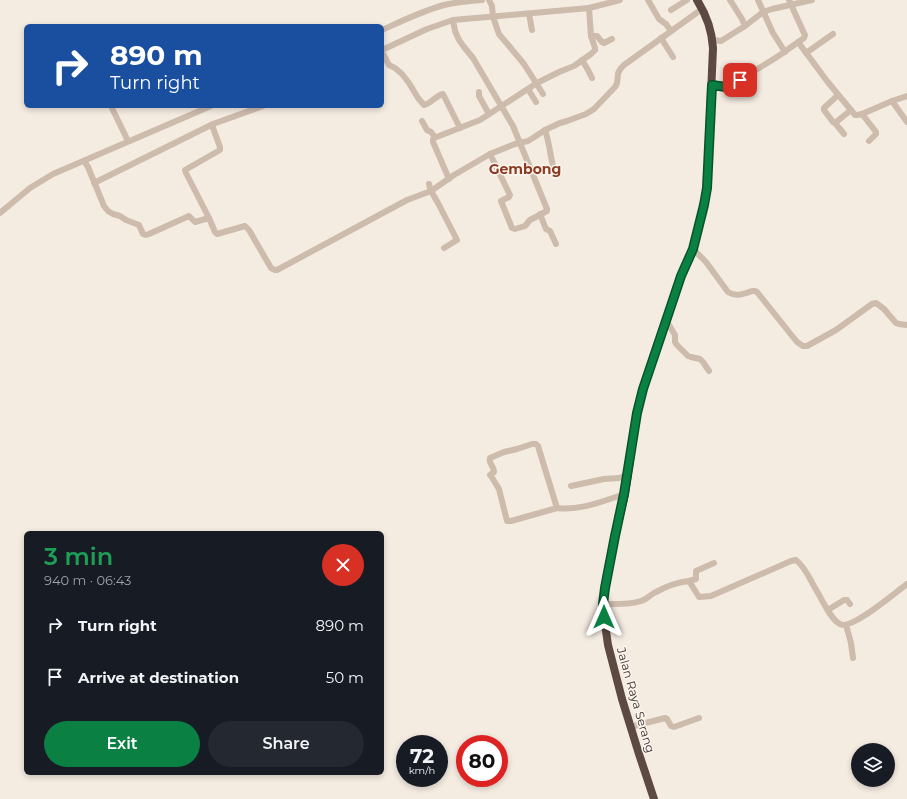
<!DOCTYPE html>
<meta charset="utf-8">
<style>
body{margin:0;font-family:Montserrat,sans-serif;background:#242831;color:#f1f3f6;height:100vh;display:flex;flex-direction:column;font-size:15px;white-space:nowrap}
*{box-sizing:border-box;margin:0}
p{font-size:13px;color:#9ea1a6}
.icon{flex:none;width:22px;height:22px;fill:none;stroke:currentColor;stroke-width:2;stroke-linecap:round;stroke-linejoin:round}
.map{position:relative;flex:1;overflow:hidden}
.drawer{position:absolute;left:24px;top:531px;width:360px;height:244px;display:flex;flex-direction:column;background:#171b24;border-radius:6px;box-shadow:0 2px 6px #0003}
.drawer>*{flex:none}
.banner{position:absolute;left:24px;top:24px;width:360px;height:84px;border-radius:6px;box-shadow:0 2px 6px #0003;background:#1a4fa0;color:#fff;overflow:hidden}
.fabs{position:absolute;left:851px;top:743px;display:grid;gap:8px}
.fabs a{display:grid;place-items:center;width:44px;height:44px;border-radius:50%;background:#171b24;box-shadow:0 2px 6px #0003;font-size:20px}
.speed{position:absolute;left:396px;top:735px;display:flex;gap:8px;font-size:20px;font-weight:700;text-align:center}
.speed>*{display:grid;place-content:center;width:52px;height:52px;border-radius:50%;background:#171b24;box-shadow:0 2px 6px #0003;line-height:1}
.speed small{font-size:10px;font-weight:400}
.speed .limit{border:6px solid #d22;background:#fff;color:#111}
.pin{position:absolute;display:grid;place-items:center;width:34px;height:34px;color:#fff;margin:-17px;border-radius:8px;box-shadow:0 2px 6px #0006}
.me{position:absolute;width:44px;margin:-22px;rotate:0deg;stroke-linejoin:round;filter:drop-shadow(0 0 3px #0008)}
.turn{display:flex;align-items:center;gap:14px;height:84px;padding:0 20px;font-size:18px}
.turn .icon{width:52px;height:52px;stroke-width:2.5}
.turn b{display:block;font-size:28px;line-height:34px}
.round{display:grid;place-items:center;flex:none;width:42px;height:42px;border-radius:21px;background:#242831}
.summary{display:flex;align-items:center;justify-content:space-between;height:68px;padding:0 20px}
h1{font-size:24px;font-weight:600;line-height:30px;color:#1e9e55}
.action{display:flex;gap:8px;margin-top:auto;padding:8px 20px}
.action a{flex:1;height:46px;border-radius:24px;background:#0b8043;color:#fff;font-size:16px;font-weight:600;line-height:46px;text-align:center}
.action a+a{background:#242831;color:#f1f3f6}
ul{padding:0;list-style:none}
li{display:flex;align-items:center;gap:12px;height:52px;padding:0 20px}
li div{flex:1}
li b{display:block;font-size:15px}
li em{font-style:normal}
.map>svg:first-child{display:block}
</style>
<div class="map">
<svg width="907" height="799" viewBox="0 0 907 799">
<rect width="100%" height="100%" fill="#f4ebe1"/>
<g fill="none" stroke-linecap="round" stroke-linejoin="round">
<g stroke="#cdbbac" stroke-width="6">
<polyline points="489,0 492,6 493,17 499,34 524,64 543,94"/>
<polyline points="648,0 659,19 666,24 671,31"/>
<polyline points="758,0 773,33 785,52"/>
<polyline points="671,10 687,0"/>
<polyline points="529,14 532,30"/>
<polyline points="453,20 455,31 459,40 464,47 473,58 513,126 547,209 547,211 530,220 525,226 515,229 512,228 501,201 509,197 510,195 490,154"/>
<polyline points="745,26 763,12 772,9 812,0"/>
<path d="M382,30C402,21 422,11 444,5C456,2 469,1 482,0"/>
<polyline points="591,36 597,36 602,42 604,43 612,39"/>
<polyline points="661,38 673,57"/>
<polyline points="713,40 721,41 745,26 742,19 730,0"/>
<polyline points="798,42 827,81 855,115 857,115 862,114 892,101 907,122"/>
<polyline points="382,50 427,29 453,20 589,8 620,0"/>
<path d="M382,52L389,65L395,68L402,74L409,83L418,98L424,105C431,104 435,96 443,94L460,128"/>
<polyline points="806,53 833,34"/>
<polyline points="582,60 588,70 592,78"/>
<polyline points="712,85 726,87 740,80 777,57 804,38 805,35 803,31 789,0"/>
<polyline points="528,89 536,102"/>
<polyline points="479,92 479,96 489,114"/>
<polyline points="838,95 824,108 824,110 833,122 835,123 851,110"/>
<polyline points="892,101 907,96"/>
<polyline points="111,106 128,141"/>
<polyline points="862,114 876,132 876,134 869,141"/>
<polyline points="422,121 427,130 431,132 435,137"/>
<polyline points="835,123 844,134"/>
<path d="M545,130C549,141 550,154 553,166"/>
<path d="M84,161L88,167L104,206L108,211L113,214L120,216L126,220L139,225L143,234L146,235L149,234L189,216L195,222L209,218L215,232L217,234L245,226L249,230L271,268L275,270H277L407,200L431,191L454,175L490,154L515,144L528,141L536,136L545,130L560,123L567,121L586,114L594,109L615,87C621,79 613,75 624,65L702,9"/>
<polyline points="449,179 433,142 433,139 434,138 480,120 537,83 559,72 574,66 591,54 595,50 595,48 591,36 589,8"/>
<polyline points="94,183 213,124"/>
<polyline points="429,184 431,191 438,203 457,240 444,248"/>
<polyline points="0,213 30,188 53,174 211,106"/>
<polyline points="540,214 546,229 550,231 556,244"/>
<polyline points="209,218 186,173 185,170 220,150 220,147 213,128 213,124 263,106"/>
<path d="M693,249L706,262L728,292C736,297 744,294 752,291H755L757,292L797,342L803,346H807L836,330L872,304L876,303L884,309L896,323L899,324L907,325"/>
<polyline points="666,320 675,335 675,342 677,345 688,356 691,357 700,359 703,362 709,371"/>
<polyline points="571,486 604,479 619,478 628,475"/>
<path d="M557,508L511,521H507L499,489L491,476L490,475L494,472C494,466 488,463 490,458L504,452L517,449L532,444H536L538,446L557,508C580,511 603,501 625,494"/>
<polyline points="689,581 696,579 696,571 714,563"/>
<path d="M603,604C615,604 629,605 641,601C646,600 649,596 654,593C665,587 677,582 689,581L699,597L711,596L791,561L796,560C805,567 810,579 815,588C821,597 830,619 840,624C851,631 896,592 907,584"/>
<polyline points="828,610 844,600 847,600 850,604"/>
<polyline points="846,625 851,643 853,658"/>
<polyline points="630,727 665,718 667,719 671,726 674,727 699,718"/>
</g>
<path stroke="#5c4a42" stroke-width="8" d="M654,799L639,754L622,699L608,645L604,617V597L607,574L615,536L625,494L637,413L643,389L681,276L693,249L704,205L707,187L713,48C712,31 706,14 697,0"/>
</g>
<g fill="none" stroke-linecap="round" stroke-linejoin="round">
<g stroke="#07532c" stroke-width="10">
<polyline id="route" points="604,617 603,604 605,588 615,536 624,494 637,413 643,389 672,303 681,276 693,249 704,205 707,188 712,85 726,87 740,80"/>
</g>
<use href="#route" stroke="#0b8043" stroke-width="7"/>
</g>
<g text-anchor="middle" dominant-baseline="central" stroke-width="3" stroke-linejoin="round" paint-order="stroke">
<g font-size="12" fill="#3b302b" stroke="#fbf5ee">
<text transform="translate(636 700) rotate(74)">Jalan Raya Serang</text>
</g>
<g font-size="14" font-weight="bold" fill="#8c3b22" stroke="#fbf5ee">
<text x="525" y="169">Gembong</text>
</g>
</g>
</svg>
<div class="fabs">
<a><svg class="icon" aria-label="layers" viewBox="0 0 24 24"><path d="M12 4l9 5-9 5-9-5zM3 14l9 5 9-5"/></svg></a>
</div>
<div class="speed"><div>72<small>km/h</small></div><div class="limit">80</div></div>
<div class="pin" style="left:740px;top:80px;background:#d93025"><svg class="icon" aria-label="arrive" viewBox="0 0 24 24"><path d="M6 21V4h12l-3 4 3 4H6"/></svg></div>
<svg class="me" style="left:604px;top:617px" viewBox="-20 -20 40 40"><path d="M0-17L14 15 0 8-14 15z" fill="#0b8043" stroke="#fff" stroke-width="4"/></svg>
<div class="banner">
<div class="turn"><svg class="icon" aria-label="right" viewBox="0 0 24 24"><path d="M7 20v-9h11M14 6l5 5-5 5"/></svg><div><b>890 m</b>Turn right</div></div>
</div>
<section class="drawer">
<div class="summary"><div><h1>3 min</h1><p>940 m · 06:43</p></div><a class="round" style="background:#d93025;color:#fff"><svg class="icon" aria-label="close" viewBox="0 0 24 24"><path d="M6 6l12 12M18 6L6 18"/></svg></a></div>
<ul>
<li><svg class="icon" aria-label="right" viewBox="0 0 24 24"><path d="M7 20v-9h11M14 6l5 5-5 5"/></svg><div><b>Turn right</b></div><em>890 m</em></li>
<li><svg class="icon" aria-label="arrive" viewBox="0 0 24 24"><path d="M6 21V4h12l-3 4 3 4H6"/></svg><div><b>Arrive at destination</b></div><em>50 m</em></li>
</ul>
<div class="action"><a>Exit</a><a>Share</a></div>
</section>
</div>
